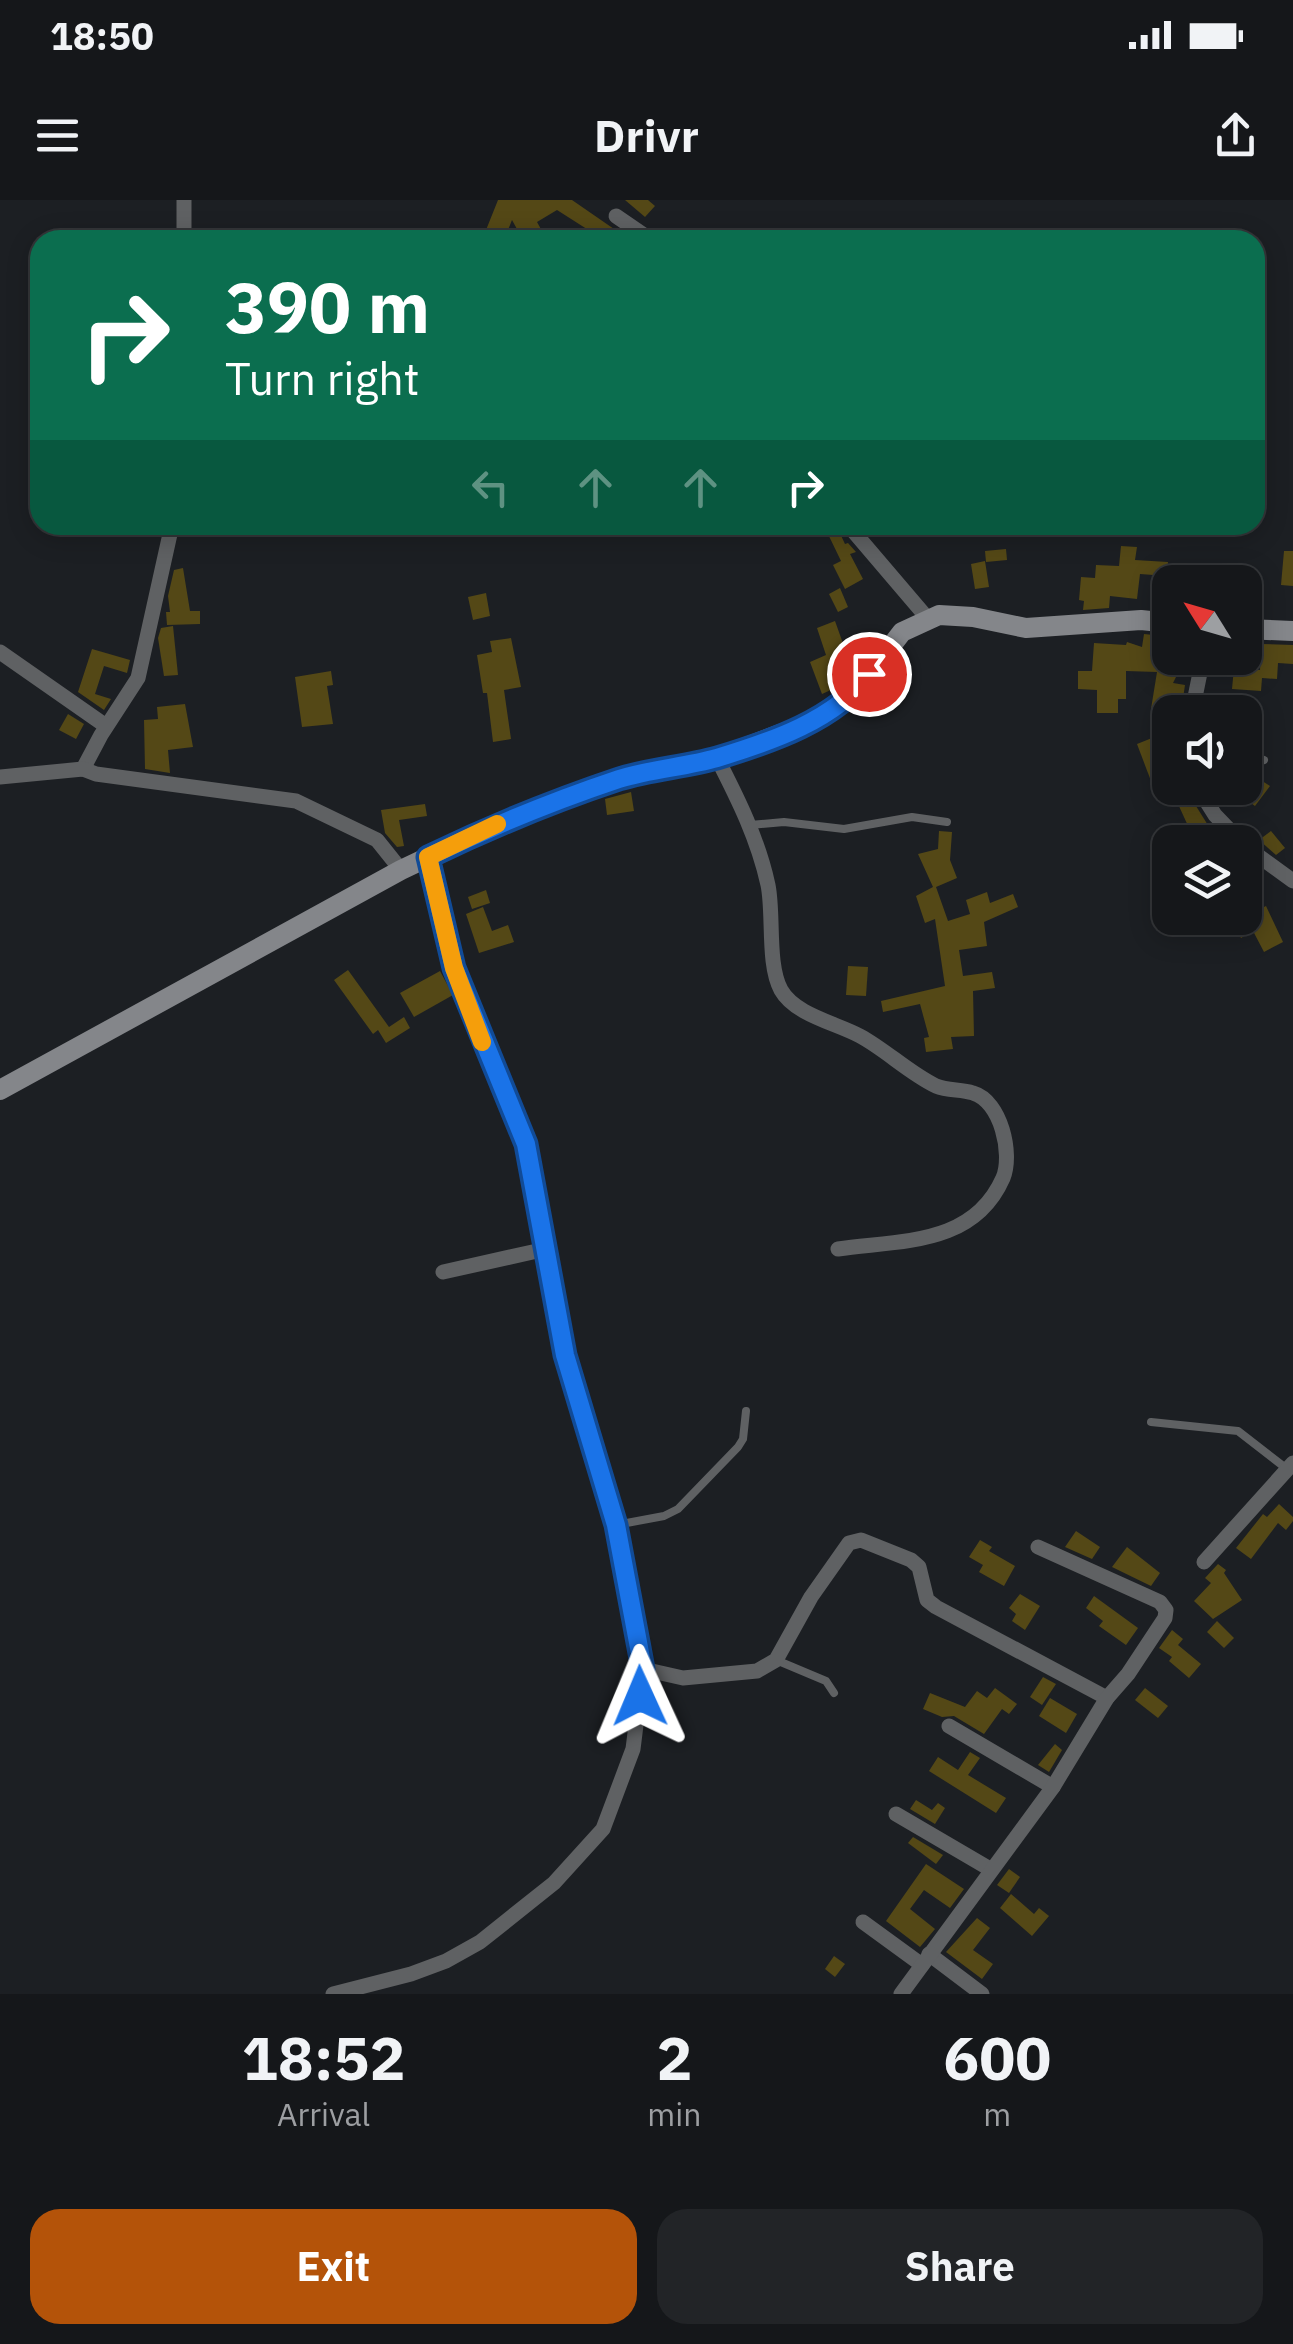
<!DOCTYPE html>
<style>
body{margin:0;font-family:"IBM Plex Sans",sans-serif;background:#222427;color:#f1f3f6;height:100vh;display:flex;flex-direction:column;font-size:38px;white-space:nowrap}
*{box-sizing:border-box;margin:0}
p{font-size:32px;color:#9d9fa2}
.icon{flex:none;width:55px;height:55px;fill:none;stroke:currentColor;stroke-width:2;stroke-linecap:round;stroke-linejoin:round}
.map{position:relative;height:1794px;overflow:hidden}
.details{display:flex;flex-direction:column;background:#15171a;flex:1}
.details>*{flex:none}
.hud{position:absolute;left:30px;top:30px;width:1235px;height:305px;border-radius:30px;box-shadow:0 5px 25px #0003,0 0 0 2px #343639;background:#0b6e4f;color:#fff;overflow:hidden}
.needle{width:65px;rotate:307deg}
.tools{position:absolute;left:1152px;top:365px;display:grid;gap:20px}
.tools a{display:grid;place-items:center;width:110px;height:110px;border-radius:20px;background:#15171a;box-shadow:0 5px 25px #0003,0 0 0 2px #343639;font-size:50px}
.pin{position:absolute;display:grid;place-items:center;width:85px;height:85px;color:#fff;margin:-42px;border:5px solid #fff;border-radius:50%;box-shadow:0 2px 10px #0007}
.me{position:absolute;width:110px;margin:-55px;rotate:359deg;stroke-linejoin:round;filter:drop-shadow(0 0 8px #0008)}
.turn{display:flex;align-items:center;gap:35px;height:210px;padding:0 30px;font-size:45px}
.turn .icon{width:130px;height:130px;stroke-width:2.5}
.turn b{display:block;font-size:70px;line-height:85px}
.lanes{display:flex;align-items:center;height:95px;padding:0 30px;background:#0003;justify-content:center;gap:50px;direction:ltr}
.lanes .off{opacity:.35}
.eta{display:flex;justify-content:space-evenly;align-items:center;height:170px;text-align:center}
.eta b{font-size:60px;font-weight:700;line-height:70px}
.action{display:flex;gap:20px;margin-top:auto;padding:20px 30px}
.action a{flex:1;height:115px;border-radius:30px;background:#b45309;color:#fff;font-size:40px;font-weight:700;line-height:115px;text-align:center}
.action a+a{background:#222427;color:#f1f3f6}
.status{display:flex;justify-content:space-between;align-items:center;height:70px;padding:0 50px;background:#15171a;direction:ltr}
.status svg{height:28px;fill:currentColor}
header{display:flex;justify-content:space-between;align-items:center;height:130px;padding:0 30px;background:#15171a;font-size:45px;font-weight:700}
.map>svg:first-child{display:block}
</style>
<div class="status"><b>18:50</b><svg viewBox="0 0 49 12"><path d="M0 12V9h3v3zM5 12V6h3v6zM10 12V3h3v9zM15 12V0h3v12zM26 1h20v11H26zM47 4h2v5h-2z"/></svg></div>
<header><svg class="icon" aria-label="menu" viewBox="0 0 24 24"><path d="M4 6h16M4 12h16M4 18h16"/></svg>Drivr<svg class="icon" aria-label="share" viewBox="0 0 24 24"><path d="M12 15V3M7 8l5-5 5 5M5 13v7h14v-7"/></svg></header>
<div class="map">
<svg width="1293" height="1794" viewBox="0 0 1293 1794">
<rect width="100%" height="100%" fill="#1c1f23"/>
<g fill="#544816">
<polygon points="498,0 572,0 614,29 607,40 604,40 557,10 537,22 547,40 523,40 512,20 504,40 482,40"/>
<polygon points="625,0 648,0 655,6 645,17"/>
<polygon points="837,327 845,344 848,343 856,352 850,354 863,379 845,389 833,365 841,361 827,332"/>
<polygon points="1121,346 1137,347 1135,360 1168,362 1167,376 1140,374 1137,399 1110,396 1109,408 1083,410 1084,401 1079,400 1081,377 1095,378 1096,365 1119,366"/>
<polygon points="1006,349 1007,360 986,362 985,351"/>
<polygon points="1284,351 1293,351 1293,386 1281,385"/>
<polygon points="985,361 989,387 975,389 971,364"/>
<polygon points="183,368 190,411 200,411 200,424 167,425 166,412 170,412 168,396 174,370"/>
<polygon points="840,388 848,407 838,412 829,394"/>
<polygon points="486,393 490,416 473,420 468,397"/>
<polygon points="835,421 845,449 861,443 864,452 870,452 852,474 842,478 844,484 822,494 810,462 826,455 817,428"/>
<polygon points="173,426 178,475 164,476 158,438 161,428"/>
<polygon points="1144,434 1163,436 1161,447 1170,452 1170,458 1174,458 1171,462 1181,467 1173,483 1185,485 1181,512 1151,509 1157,472 1126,471 1126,499 1118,499 1118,513 1097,513 1097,490 1078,489 1078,471 1092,471 1094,443 1126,445 1127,442 1142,447"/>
<polygon points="511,438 521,487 504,490 511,539 493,542 487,493 483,493 477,455 492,452 490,441"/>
<polygon points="1261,444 1293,445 1293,464 1278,463 1277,479 1262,478 1261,491 1232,489 1234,468 1260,470"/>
<polygon points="92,449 130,460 127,473 104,466 95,494 111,499 104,510 78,492"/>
<polygon points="331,471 333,485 327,486 333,524 302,527 295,477"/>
<polygon points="185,504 193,547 168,550 170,573 145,569 144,520 158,519 157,507"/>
<polygon points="68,514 84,524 76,539 59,530"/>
<polygon points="1152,538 1166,575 1151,581 1137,544"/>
<polygon points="1245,570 1270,586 1255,606 1230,588 1245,588"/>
<polygon points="631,592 634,611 607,615 605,599"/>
<polygon points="1191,598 1206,622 1218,642 1184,642 1179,633 1189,628 1178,604"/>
<polygon points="425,604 427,616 399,620 404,646 397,647 385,633 381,610"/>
<polygon points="939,631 952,632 950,660 957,678 936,687 948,721 970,714 966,700 987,692 990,703 1013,694 1018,707 984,722 987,746 959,750 963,776 992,772 995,788 973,791 974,836 951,837 953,849 926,852 924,838 929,837 920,804 883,812 881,801 945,786 935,719 925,723 916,696 933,687 918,654 938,649"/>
<polygon points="1271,631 1285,648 1276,655 1259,640"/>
<polygon points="486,690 490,703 472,709 468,697"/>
<polygon points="1266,706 1283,742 1264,752 1253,731 1241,738 1235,727 1248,720 1246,716"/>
<polygon points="483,707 492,731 508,725 514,742 479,753 466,714"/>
<polygon points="848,766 868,767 866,796 846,795"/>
<polygon points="348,770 389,827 404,817 410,828 386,843 378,830 373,834 334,780"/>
<polygon points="440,771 453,795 414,817 400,793"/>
<polygon points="1279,1304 1293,1317 1293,1321 1286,1330 1278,1323 1251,1359 1236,1348 1263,1314 1267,1317"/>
<polygon points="1076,1331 1100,1347 1092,1359 1065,1347"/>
<polygon points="980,1340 992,1347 989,1351 1015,1366 1004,1386 979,1372 983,1365 969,1357"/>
<polygon points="1127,1347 1160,1373 1151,1386 1112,1367"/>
<polygon points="1218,1364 1226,1370 1224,1373 1242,1400 1213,1419 1194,1401 1211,1383 1205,1378"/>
<polygon points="1020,1394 1040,1406 1025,1430 1012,1421 1016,1414 1009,1408"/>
<polygon points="1094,1396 1138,1428 1126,1445 1099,1426 1103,1421 1086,1408"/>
<polygon points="1217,1421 1234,1438 1224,1448 1207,1432"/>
<polygon points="1172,1430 1183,1439 1178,1445 1201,1464 1189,1478 1169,1461 1172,1457 1159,1448"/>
<polygon points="1043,1477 1056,1484 1042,1505 1030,1497"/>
<polygon points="995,1488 1017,1504 1009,1514 1002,1509 984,1534 954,1516 942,1517 923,1509 930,1493 965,1507 977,1491 987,1498"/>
<polygon points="1145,1488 1168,1506 1158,1518 1135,1500"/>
<polygon points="1050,1498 1077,1514 1066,1533 1039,1516"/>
<polygon points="1055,1544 1062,1550 1049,1572 1038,1565"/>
<polygon points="970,1552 980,1558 968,1575 1006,1598 996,1613 929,1571 938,1557 958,1570"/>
<polygon points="916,1600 932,1610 938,1603 945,1608 935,1624 910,1609"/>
<polygon points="913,1637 943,1655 936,1664 908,1643"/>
<polygon points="926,1664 964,1689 950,1708 924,1690 910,1709 935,1729 920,1747 886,1721"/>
<polygon points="1009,1669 1020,1677 1009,1693 997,1685"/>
<polygon points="1011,1694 1034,1714 1039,1708 1049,1716 1032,1736 1000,1708"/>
<polygon points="977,1718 990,1728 973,1750 993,1764 982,1779 946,1752"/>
<polygon points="834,1756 845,1764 835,1777 825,1769"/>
</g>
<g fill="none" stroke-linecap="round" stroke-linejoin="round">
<g stroke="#5f6163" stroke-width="8">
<polyline points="1245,553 1264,560"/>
<polyline points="750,625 784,622 844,629 912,617 947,622"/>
<polyline points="1151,1222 1238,1231 1287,1269"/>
<polyline points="616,1325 664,1316 678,1309 738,1247 743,1239 746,1211"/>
<polyline points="776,1460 826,1481 834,1493"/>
</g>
<g stroke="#5f6163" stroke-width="15">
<polyline points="184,0 184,40"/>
<polyline points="616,16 651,40"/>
<polyline points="848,325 929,420"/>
<polyline points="0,452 106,526"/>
<polyline points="1192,512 1203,458"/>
<path d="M717,558C738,599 758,639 768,685C774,714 767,765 781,790C795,815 836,823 860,836C886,850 909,873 936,886C948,891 961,889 973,893C1001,901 1013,954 1003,978C973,1046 901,1040 838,1049"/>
<polyline points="83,569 101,535 138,478 172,325"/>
<polyline points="0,577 83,569 96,574 296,601 377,640 401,670"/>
<polyline points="1198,588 1215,615 1241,642"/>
<polyline points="1245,646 1293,681"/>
<polyline points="443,1072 546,1049"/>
<polyline points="1204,1362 1293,1263"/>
<polyline points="643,1469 683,1478 757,1471 776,1460 811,1397 849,1343 861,1340 911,1360 919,1367 927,1400 936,1407 1107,1498"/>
<polyline points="949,1526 1053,1587"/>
<polyline points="896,1614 990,1669"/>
<polyline points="863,1722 922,1765"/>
<polyline points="929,1754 982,1794"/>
<polyline points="333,1794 411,1774 446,1761 480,1742 554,1683 603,1629 633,1549 643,1469 616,1325 565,1155 526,944 454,768 428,657"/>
<polyline points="901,1794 1053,1587 1107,1498 1128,1474 1165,1418 1166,1410 1160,1402 1038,1347"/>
</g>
<g stroke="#84868a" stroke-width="20">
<polyline points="1245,429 1293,431"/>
<polyline points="0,890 401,670 502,622 624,578 717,558 809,523 855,493 902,432 939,415 973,417 1026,428 1141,420 1170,423"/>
</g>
</g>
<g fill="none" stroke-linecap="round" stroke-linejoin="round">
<g stroke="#114b97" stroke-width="25">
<path id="route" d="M640,1496L643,1469L616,1325L565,1155L526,944L454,768L428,657C490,627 553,601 619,579C651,569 685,567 717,558C770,542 836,520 869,474"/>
</g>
<use href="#route" stroke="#1a73e8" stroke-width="18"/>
<polyline stroke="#f59e0b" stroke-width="18" points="482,842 454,768 428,657 497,624"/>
</g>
</svg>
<div class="tools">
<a><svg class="needle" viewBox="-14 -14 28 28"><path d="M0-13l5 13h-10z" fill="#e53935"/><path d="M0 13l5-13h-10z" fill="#9d9fa2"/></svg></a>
<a><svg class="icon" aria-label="sound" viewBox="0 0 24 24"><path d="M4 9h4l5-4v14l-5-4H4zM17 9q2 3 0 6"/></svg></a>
<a><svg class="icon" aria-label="layers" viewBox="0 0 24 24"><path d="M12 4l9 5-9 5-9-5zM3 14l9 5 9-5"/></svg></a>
</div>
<div class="pin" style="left:869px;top:474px;background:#d93025"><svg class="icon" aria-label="arrive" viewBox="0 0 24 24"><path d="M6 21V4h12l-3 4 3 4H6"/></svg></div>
<svg class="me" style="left:640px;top:1496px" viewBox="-20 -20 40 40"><path d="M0-17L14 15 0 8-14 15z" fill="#1a73e8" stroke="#fff" stroke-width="4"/></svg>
<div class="hud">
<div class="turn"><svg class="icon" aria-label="right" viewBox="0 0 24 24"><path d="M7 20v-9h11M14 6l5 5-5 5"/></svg><div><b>390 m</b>Turn right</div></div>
<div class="lanes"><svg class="icon off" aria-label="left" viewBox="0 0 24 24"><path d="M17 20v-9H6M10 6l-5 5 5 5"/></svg><svg class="icon off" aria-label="ahead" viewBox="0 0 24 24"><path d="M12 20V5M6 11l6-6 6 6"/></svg><svg class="icon off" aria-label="ahead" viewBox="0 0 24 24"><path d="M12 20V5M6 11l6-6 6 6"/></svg><svg class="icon" aria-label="right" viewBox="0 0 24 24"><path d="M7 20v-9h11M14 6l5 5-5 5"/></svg></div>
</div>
</div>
<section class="details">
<div class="eta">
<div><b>18:52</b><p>Arrival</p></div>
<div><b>2</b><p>min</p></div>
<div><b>600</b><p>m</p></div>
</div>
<div class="action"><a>Exit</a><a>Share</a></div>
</section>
